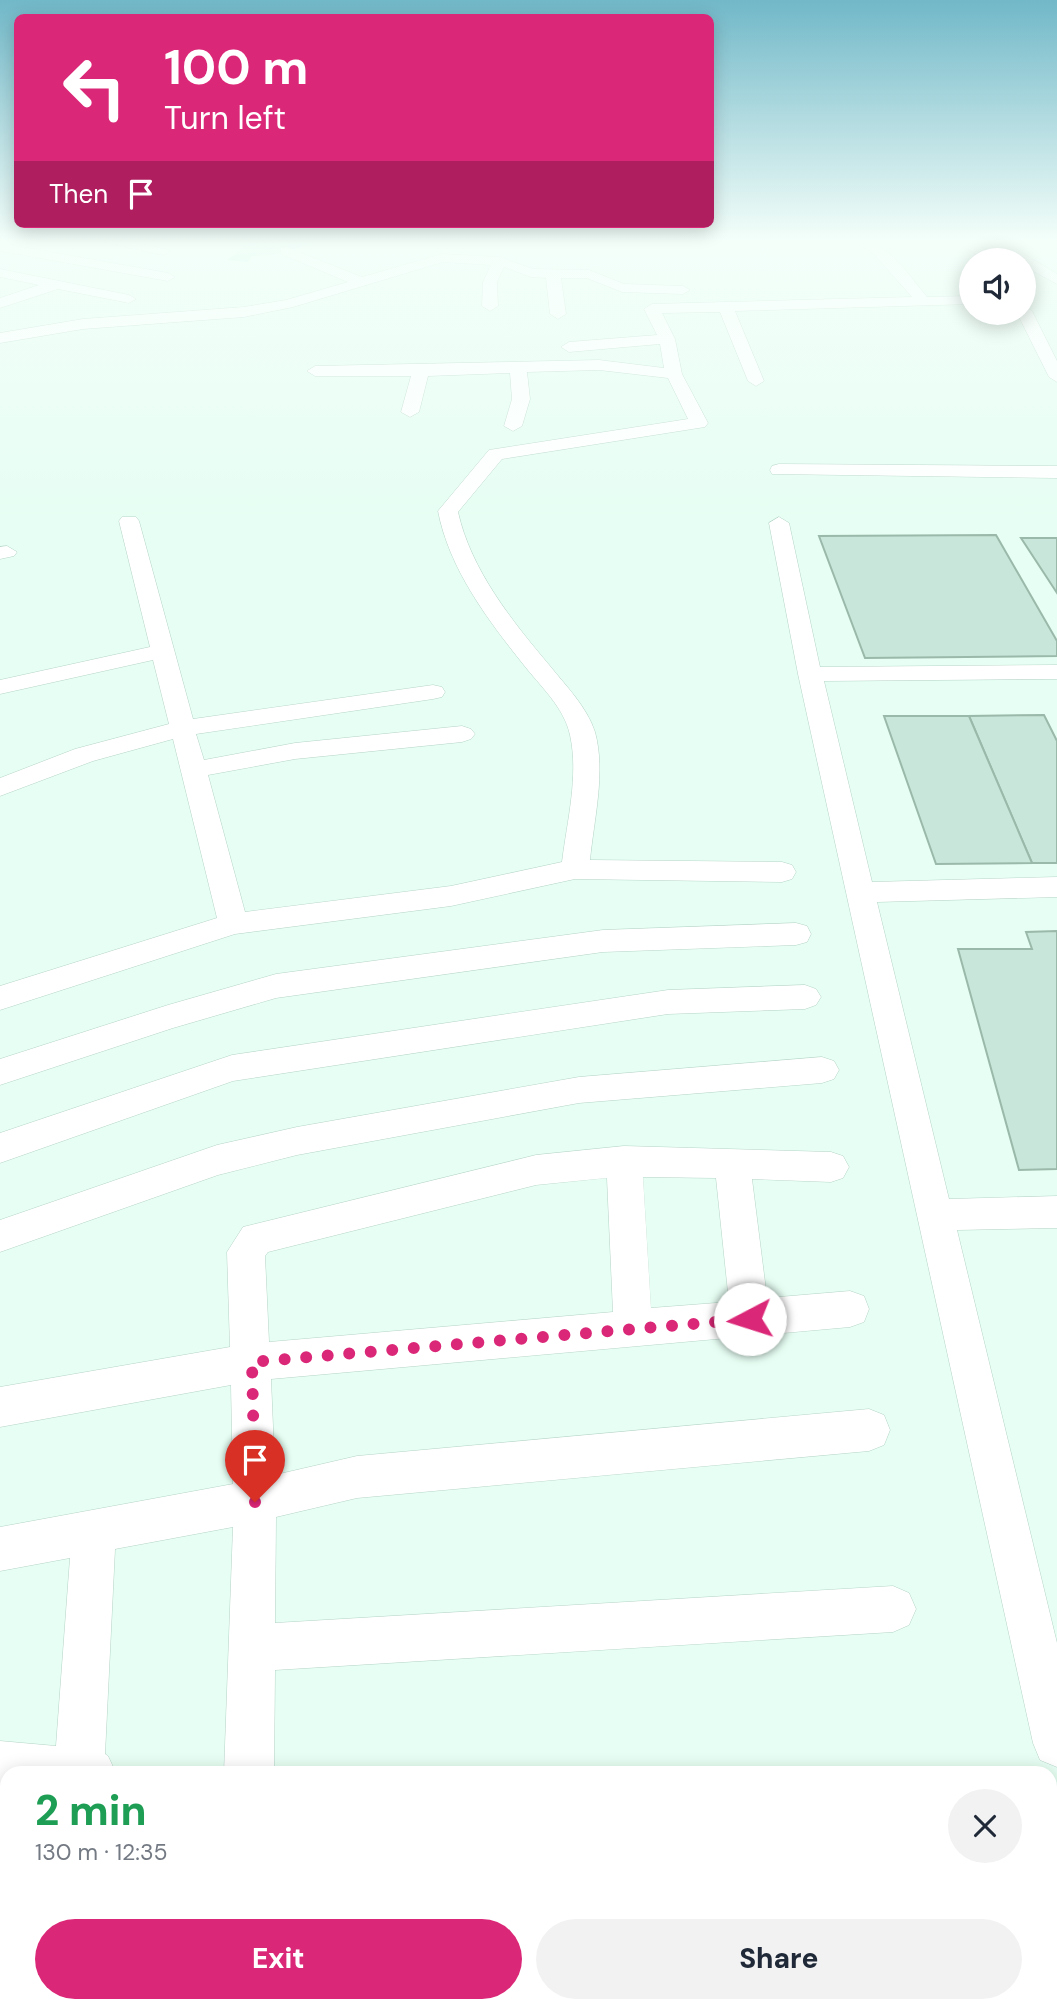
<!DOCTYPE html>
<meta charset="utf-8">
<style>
body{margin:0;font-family:"DM Sans",sans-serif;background:#f2f2f3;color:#1f2937;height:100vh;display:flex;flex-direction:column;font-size:26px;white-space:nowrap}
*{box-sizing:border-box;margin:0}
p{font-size:23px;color:#747a83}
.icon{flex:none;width:38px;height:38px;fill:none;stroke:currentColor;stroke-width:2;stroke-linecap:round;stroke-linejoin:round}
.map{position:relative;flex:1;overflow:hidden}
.details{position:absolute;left:0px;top:1766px;width:1057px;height:247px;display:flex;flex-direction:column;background:#fff;border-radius:21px 21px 0 0;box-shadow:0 4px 18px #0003}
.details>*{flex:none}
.top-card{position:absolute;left:14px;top:14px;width:700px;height:214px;border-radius:10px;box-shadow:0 4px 18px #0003;background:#db2777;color:#fff;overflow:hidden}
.buttons{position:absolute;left:959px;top:248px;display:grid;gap:14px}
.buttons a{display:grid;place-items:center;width:77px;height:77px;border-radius:50%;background:#fff;box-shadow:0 4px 18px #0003;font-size:35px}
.pin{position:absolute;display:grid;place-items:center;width:60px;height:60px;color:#fff;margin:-72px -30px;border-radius:50% 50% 50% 0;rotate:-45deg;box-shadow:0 0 7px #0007}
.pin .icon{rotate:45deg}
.me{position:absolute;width:77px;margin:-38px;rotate:265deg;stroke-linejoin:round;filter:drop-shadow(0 0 5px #0008)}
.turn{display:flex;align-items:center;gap:24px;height:147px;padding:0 35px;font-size:32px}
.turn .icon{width:91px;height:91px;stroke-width:2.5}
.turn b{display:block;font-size:49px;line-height:60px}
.then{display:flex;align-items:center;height:66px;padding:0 35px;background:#0003;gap:14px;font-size:26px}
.round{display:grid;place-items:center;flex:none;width:74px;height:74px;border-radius:37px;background:#f2f2f3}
.head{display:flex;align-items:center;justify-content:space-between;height:119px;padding:0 35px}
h1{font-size:42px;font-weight:800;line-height:52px;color:#1e9e55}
.cta{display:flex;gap:14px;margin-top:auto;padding:14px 35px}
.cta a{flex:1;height:80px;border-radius:42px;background:#db2777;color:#fff;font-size:28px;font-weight:800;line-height:80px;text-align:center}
.cta a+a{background:#f2f2f3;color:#1f2937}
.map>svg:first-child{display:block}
</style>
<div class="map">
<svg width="1057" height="2011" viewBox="0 0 1057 2011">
<rect width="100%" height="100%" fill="#e6fef3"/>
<polygon fill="#abf3d5" points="235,241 321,241 273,255 252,256 248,262 227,260 243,248 240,242"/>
<g fill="#c8e6d9" stroke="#9bb9ab" stroke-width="2">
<polygon points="996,535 1057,641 1057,656 865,658 819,536"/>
<polygon points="1021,538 1057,538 1057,593"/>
<polygon points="1044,715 1057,741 1057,863 1032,863 969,716"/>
<polygon points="884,716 969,716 1032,863 936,864"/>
<polygon points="1057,931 1057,1169 1019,1170 958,949 1032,949 1026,932"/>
</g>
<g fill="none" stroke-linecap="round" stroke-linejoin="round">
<g stroke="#b6d4c7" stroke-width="1">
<g id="minor">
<polygon points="99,241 132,241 171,251 164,255"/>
<path d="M853,241C890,241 905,271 927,297L971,296V304L735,311L764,381L756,386L748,381L720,312L662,313L675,339L682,374L708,423L705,427L502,459L458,512C471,570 512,621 550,666C566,686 587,707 595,732C606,772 594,819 590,860L782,862L792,865L796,872L792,879L782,882L575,879L451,906L235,934L0,1010V986L217,918L173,739L93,761L0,796V778L75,749L169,724L153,660L0,694V680L150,647L119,521L122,517H136L139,521L193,719L433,685L442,687L445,692L442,697L433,699L196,734L204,760L295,743L462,726L471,729L475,734L471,739L462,742L295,759L208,775L245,912L451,886L562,862C567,821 579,776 570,735C564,707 540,686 523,664C487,619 449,568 438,511L489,450L688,419L668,378L599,370L527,372L530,399L522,426L513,431L504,426L512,399L510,373L428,376L419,412L410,417L401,412L411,376H315L307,371L315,366L599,360L664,368L660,344L569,352L561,347L569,342L657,335L644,309L652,304L912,297L874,254Z"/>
<polygon points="955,241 973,241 1005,261 987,261"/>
<polygon points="986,241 1003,241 1057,274 1057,284 1024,266 1024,261 1016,261"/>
<polygon points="0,243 168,273 175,277 168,281 0,251"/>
<polygon points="286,247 362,277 442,254 500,257 533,269 589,270 624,284 683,286 690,290 683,294 622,292 587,278 561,278 566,314 558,319 550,314 546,278 531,277 504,267 497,282 498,306 490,311 482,306 483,282 491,265 443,262 293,307 244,317 83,329 0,343 0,333 83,319 244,307 286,300 348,282 281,254 281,248"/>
<polygon points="0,269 129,295 136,299 129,303 58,289 0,308 0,298 39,285 0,277"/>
<polygon points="1024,306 1032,311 1057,361 1057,382 1049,377 1017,313 1024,313"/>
<polygon points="779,464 1057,466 1057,478 772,474 770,470 772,466"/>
<polygon points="779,517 789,523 820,667 1057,665 1057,679 824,681 872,882 1057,877 1057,897 877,902 949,1199 1057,1196 1057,1228 957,1230 1057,1643 1057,1767 1040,1760 1033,1743 798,674 769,523"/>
<polygon points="7,546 17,552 14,556 0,559 0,547"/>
<polygon points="796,923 807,926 811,934 807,942 796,945 603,952 276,998 173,1028 0,1085 0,1059 168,1005 276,974 603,930"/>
<polygon points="805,985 816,989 821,997 816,1005 805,1009 668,1014 233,1081 0,1163 0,1133 232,1055 668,990"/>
<polygon points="822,1057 834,1061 839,1070 834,1079 822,1083 579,1103 297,1155 218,1175 0,1252 0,1220 217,1145 297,1127 579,1077"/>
<path d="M624,1146L831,1152L843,1156L849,1167L843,1178L831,1182L752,1179L767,1298L850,1291L864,1296L869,1309L864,1322L850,1327L271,1379L275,1475L357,1456L869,1409L884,1415L890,1430L884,1445L869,1451L357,1498L276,1517L275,1623L893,1586L909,1593L916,1609L909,1625L893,1632L275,1670L274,1773H224L233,1527L115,1549L105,1754L108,1756L116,1773H7V1791H0V1741L56,1746L70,1558L0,1571V1527L233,1484L231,1385L0,1427V1387L230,1347L227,1252L243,1227L536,1155ZM643,1177L716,1178L729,1302L651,1308ZM607,1178L613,1312L269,1342L265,1256L268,1252L536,1185Z"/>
<rect x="0" y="1949" width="7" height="54"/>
<polygon points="217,2006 271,2006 271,2011 215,2011"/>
<polygon points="622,2006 736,2006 734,2011 619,2011"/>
</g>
</g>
<use href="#minor" fill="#fff" fill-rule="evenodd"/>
</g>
<linearGradient id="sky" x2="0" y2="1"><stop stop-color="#71b8c8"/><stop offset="0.46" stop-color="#f4fffa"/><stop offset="1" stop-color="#f4fffa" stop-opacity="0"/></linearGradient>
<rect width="1057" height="523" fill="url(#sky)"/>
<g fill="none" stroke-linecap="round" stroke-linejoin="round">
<polyline stroke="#db2777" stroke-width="12" stroke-dasharray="0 21.6" points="255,1502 252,1362 750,1319"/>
</g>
</svg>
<div class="buttons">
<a><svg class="icon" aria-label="sound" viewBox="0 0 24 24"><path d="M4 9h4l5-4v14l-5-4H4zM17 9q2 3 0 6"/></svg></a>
</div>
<div class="pin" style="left:255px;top:1502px;background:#d93025"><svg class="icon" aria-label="arrive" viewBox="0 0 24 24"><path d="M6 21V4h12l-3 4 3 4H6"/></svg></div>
<svg class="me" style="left:750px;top:1319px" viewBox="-20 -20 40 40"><circle r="19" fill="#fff"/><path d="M0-13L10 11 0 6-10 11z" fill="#db2777"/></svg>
<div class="top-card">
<div class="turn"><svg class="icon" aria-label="left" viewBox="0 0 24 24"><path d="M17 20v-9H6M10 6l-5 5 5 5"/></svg><div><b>100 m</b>Turn left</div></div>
<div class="then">Then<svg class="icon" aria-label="arrive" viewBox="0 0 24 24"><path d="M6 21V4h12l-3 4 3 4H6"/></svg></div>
</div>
<section class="details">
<div class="head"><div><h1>2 min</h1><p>130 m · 12:35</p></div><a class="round"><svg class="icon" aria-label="close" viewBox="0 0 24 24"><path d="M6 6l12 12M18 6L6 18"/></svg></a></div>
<div class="cta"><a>Exit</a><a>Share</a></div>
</section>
</div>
